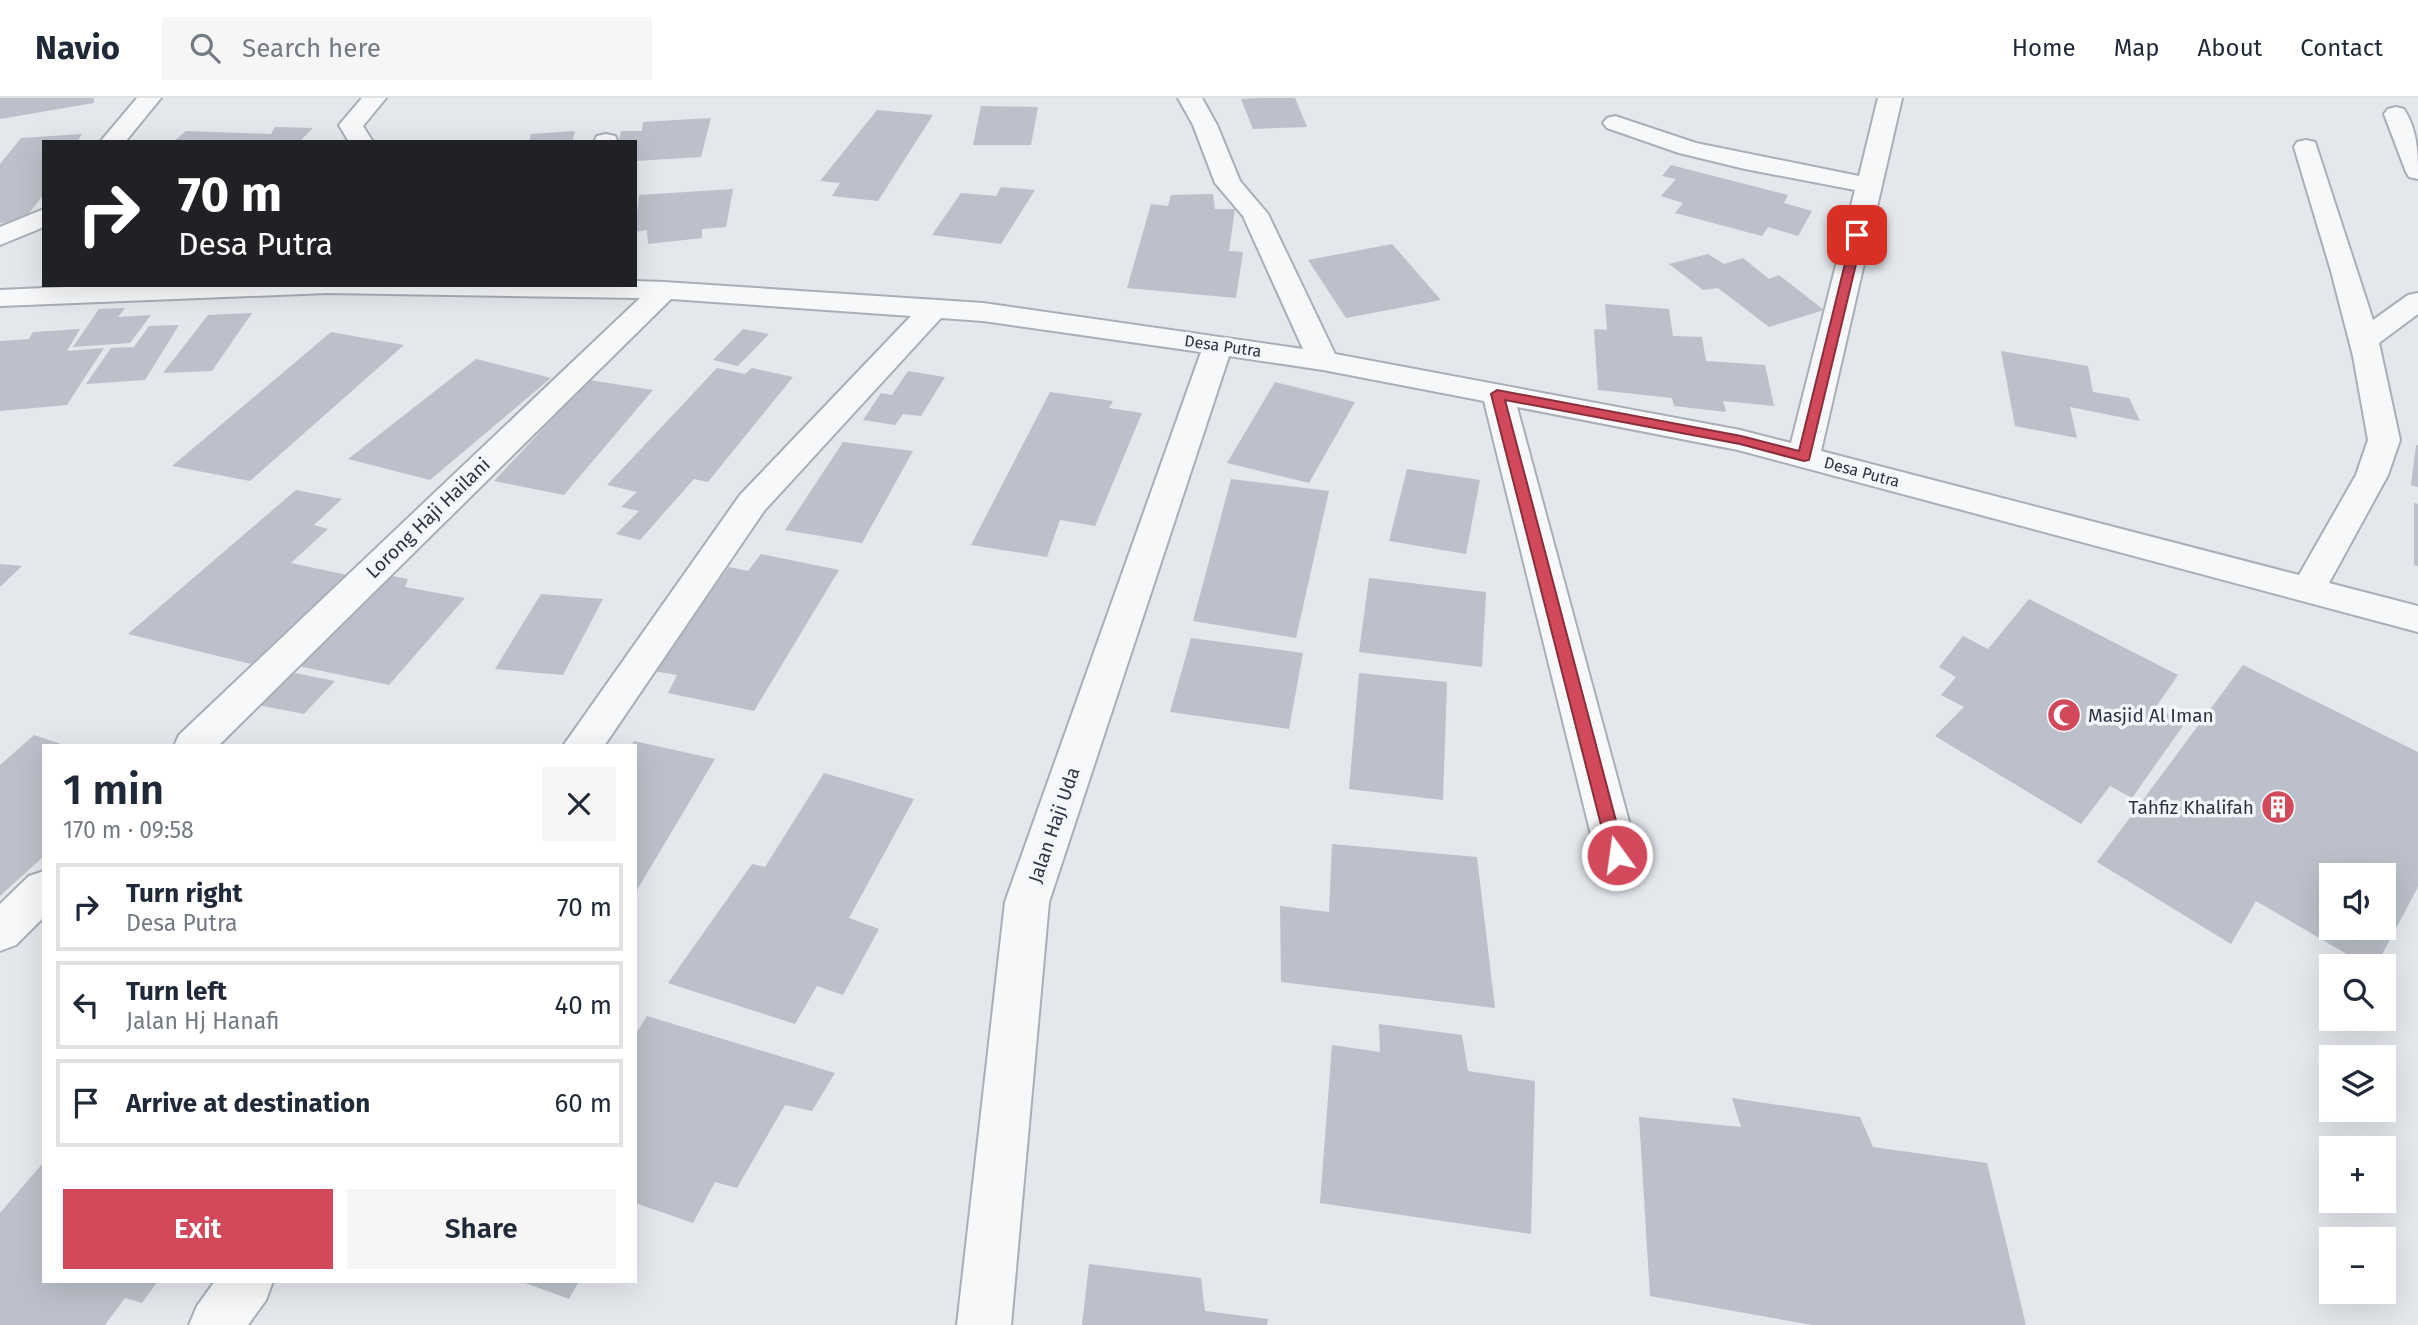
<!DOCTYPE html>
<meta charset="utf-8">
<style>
body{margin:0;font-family:"Fira Sans",sans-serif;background:#f6f6f7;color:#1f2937;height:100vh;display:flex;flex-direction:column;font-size:26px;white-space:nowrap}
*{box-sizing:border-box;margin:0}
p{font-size:23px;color:#747a83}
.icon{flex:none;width:38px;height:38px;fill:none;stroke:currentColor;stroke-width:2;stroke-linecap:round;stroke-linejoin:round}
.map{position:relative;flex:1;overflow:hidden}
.panel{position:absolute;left:42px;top:646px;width:595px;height:539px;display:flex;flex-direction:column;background:#fff;border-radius:0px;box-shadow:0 7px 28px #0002}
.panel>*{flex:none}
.banner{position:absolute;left:42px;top:42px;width:595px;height:147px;border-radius:0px;box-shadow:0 7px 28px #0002;background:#202124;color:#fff;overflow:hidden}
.tools{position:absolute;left:2319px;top:765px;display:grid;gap:14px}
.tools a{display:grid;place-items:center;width:77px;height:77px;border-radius:0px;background:#fff;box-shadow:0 7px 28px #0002;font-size:35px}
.pin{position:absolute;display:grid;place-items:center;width:60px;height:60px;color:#fff;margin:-30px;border-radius:14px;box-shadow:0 4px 10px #0006}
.me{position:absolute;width:77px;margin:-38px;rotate:346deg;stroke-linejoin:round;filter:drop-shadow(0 0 5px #0008)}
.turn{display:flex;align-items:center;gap:24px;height:147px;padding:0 21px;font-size:32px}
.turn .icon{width:91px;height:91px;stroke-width:2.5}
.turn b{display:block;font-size:49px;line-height:60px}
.round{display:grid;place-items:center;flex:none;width:74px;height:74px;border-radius:0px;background:#f6f6f7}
.headline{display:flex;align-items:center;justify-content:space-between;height:119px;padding:0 21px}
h1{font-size:42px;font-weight:600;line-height:52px}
.action{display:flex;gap:14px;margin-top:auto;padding:14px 21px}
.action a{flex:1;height:80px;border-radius:0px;background:#d1495b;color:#fff;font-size:28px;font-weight:600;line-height:80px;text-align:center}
.action a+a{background:#f6f6f7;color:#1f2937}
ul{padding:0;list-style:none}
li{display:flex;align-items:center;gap:21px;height:88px;margin:0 14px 10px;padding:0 7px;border:4px solid #e0e1e3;border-radius:0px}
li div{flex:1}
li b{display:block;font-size:26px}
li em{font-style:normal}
header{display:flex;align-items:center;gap:42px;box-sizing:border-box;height:98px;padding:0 35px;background:#fff;border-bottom:2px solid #e0e1e3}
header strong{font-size:33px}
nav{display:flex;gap:38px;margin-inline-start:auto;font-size:24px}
.search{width:490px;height:63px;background:#f6f6f7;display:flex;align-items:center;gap:18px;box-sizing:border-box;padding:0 24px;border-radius:0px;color:#747a83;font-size:26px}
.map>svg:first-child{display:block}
</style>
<header>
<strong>Navio</strong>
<div class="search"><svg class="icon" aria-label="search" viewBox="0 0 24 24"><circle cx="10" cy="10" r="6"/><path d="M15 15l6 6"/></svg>Search here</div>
<nav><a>Home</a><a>Map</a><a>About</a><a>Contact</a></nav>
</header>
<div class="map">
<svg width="2418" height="1227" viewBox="0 0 2418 1227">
<rect width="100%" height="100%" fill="#e4e7ec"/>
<g fill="#bbc0ca" fill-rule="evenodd">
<polygon points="0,0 94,0 94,5 0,21"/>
<polygon points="1260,0 1295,0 1307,29 1253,31 1241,1"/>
<polygon points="981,8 1038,9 1031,47 973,47"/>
<polygon points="877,12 933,17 878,103 832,98 840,85 820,83"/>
<polygon points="711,20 701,59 636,63 635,44 619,44 621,33 642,33 643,24"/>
<polygon points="275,29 313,30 299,44 173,44 186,33 271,36"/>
<polygon points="575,33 572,44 529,44 531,36"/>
<polygon points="82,36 77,44 44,44 44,96 23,123 0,125 0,66 21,40"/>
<polygon points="1671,67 1788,97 1784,105 1812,113 1798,138 1768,129 1762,138 1675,115 1683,105 1661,98 1676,81 1662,78"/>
<polygon points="1001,89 1035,92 1001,146 932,137 961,95 996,98"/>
<polygon points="733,91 726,129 702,131 702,140 648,146 647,132 635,134 639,97"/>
<polygon points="1213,96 1215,111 1235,111 1229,153 1243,154 1236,200 1127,190 1151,106 1168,108 1171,97"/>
<polygon points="1392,146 1441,202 1346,220 1308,162"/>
<polygon points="1708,156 1724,166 1743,160 1769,181 1779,177 1824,212 1769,229 1718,190 1703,192 1669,166"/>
<polygon points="1605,206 1669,211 1673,238 1702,239 1706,263 1765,267 1774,308 1723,303 1726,314 1674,308 1672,300 1598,292 1594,231 1607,232"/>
<polygon points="125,210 118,219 151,217 130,245 73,249 99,211"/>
<polygon points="252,215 212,273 163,275 208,217"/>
<polygon points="179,227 145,282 86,286 111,250 134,249 149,228"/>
<polygon points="80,231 67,253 104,250 67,307 0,313 0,243 29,241 33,234"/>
<polygon points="743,231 769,236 738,268 713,262"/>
<polygon points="331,234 404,247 250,383 172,368"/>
<polygon points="2001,253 2088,268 2093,294 2129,300 2140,323 2070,309 2077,340 2015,328"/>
<polygon points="476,261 551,280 430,382 348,361"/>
<polygon points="717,270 745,276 752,270 793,279 708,384 694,381 640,442 616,436 639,413 621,409 637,394 607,387"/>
<polygon points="908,273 945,279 921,318 903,316 895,327 863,322 881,295 892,297"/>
<polygon points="589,282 653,292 564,397 494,383"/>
<polygon points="1275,284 1355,304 1309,385 1227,365"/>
<polygon points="1050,294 1113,303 1109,310 1142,315 1095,428 1060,422 1047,459 971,447"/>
<polygon points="843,344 913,353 862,445 785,432"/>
<polygon points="2416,347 2418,347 2418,389 2411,387"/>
<polygon points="1407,371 1480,382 1466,456 1389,443"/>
<polygon points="1231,381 1329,393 1296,540 1193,523"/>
<polygon points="296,392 342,401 314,427 328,431 291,465 347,477 251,566 128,536"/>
<polygon points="2414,405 2418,406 2418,468 2414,467"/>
<polygon points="761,456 839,472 754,613 668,595 677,577 653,573 729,469 748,473"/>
<polygon points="0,466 22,468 0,489"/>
<polygon points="381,476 408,481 405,489 465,500 389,587 293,567"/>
<polygon points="1369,480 1486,494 1482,569 1359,554"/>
<polygon points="541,496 603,501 563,577 495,571"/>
<polygon points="2029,501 2178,577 2156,609 2185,625 2132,700 2110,688 2081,726 1935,638 1964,609 1941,597 1956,579 1939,569 1963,538 1988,551"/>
<polygon points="1191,540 1303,555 1289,631 1170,614"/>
<path d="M2243,567L2418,654V789L2376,868H2367L2256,803L2231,846L2097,764ZM2331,777H2384V830H2331Z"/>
<polygon points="285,573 335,583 304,616 253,606"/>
<polygon points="1359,575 1447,584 1443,702 1349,691"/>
<polygon points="34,637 67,648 44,648 44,758 0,798 0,667"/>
<polygon points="634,643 715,661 637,792 635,648 631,648"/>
<polygon points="824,675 914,701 849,820 879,831 843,897 817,888 795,926 668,885 752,766 765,769"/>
<polygon points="1332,746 1477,759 1495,910 1281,884 1280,808 1329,814"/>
<polygon points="647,918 835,975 812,1013 785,1007 737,1090 715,1084 693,1125 635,1105 635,937"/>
<polygon points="1379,926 1462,937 1468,973 1535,983 1531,1136 1320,1105 1332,947 1380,954"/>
<polygon points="1732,1000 1860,1019 1873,1049 1987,1065 2026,1227 1812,1227 1650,1198 1639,1019 1741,1029"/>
<polygon points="44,1064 44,1183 158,1183 142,1205 125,1200 105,1227 0,1227 0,1115"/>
<polygon points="1089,1166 1201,1180 1205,1213 1268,1221 1267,1227 1082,1227"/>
<polygon points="520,1183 579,1183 569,1201"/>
</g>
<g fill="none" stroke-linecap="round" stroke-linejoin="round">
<g stroke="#a9aeb7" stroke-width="4">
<g id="minor">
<polygon points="137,0 161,0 125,44 100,44"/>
<polygon points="362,0 386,0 363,28 373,44 349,44 339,27"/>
<polygon points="1178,0 1202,0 1217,27 1240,83 1268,116 1335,256 1740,332 1791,345 1855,92 1745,71 1679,55 1607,30 1603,25 1607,20 1615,18 1696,45 1859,78 1878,0 1902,0 1821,353 2299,477 2356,377 2368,342 2353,258 2331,173 2294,49 2297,44 2306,42 2315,44 2373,222 2408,197 2418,195 2418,216 2379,245 2400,342 2388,377 2329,485 2418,508 2418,534 1738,352 1517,309 1638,757 1632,769 1617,774 1602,769 1596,757 1484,303 1323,272 1229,258 1049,804 1011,1227 957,1227 1005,804 1201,254 983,223 941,220 764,413 604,648 563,648 740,397 911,218 671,201 218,648 174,648 179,637 640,200 327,195 0,208 0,192 110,187 635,187 635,183 664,184 983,205 1303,251 1243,118 1215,85 1193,27"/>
<path d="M2396,9L2404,11C2418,33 2418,56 2418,81L2409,79L2406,74L2384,16L2388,11Z"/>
<polygon points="606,36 615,38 618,44 594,44 597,38"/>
<polygon points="44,111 44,129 0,147 0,129"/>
<polygon points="44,773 44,819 16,847 0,853 0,806 29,778"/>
<polygon points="215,1183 273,1183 266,1202 248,1227 189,1227 197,1208"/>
</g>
</g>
<use href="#minor" fill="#f7f8fa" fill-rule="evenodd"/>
</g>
<polygon fill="#d1495b" stroke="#882f3b" stroke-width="2" points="1857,134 1863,137 1809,362 1804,363 1740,346 1505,302 1625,757 1623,762 1617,764 1610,762 1491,296 1497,292 1741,338 1799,353 1852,137"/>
<defs>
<g id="mosque-disc" transform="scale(1.75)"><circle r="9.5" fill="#d1495b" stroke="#f4f6f9"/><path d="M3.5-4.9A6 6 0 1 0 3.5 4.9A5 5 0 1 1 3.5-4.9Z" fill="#fff"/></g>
<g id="building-disc" transform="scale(1.75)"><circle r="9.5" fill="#d1495b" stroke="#f4f6f9"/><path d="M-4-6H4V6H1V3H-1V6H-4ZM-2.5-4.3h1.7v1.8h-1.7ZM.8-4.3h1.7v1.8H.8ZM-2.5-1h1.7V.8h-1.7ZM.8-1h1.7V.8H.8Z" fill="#fff"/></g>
</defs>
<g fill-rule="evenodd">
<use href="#mosque-disc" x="2064" y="617"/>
<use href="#building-disc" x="2278" y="709"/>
</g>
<g text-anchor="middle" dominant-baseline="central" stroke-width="7" stroke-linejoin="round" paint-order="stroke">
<g font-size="16" fill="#2b3445" stroke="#f4f6f9">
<text transform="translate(1223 248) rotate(8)">Desa Putra</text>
<text transform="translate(1862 374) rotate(15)">Desa Putra</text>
</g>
<g font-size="19" fill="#2b3445" stroke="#f4f6f9">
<text transform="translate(428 420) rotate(-44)">Lorong Haji Hailani</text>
<text transform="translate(1054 727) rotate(-71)">Jalan Haji Uda</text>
</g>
<g font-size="19" fill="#2b3445" stroke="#f4f6f9" text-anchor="start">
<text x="2088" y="617">Masjid Al Iman</text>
<text x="2254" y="709" text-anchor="end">Tahfiz Khalifah</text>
</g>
</g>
</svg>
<div class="tools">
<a><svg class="icon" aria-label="sound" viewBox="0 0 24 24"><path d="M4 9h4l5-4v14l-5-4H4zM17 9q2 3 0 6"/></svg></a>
<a><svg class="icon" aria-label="search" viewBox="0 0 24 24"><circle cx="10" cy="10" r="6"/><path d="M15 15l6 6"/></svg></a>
<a><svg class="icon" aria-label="layers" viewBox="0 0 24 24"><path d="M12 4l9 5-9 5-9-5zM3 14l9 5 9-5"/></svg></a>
<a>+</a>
<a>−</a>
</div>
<div class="pin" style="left:1857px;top:137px;background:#d93025"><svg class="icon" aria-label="arrive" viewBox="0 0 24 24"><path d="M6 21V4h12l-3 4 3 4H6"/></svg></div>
<svg class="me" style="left:1617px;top:757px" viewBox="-20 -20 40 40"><circle r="17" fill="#d1495b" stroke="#fff" stroke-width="3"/><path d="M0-11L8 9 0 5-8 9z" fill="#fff"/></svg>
<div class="banner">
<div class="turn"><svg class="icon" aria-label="right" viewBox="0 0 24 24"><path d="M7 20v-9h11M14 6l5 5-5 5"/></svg><div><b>70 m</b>Desa Putra</div></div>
</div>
<section class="panel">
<div class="headline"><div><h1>1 min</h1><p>170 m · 09:58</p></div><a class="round"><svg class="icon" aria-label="close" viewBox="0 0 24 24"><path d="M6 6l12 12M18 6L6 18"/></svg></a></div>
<ul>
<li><svg class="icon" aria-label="right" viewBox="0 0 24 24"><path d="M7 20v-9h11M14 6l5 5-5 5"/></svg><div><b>Turn right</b><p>Desa Putra</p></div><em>70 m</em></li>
<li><svg class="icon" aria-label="left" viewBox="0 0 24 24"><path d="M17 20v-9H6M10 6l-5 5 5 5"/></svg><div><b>Turn left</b><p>Jalan Hj Hanafi</p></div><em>40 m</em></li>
<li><svg class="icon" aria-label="arrive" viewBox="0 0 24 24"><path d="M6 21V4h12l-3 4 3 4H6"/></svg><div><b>Arrive at destination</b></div><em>60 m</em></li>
</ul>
<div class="action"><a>Exit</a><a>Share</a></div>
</section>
</div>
